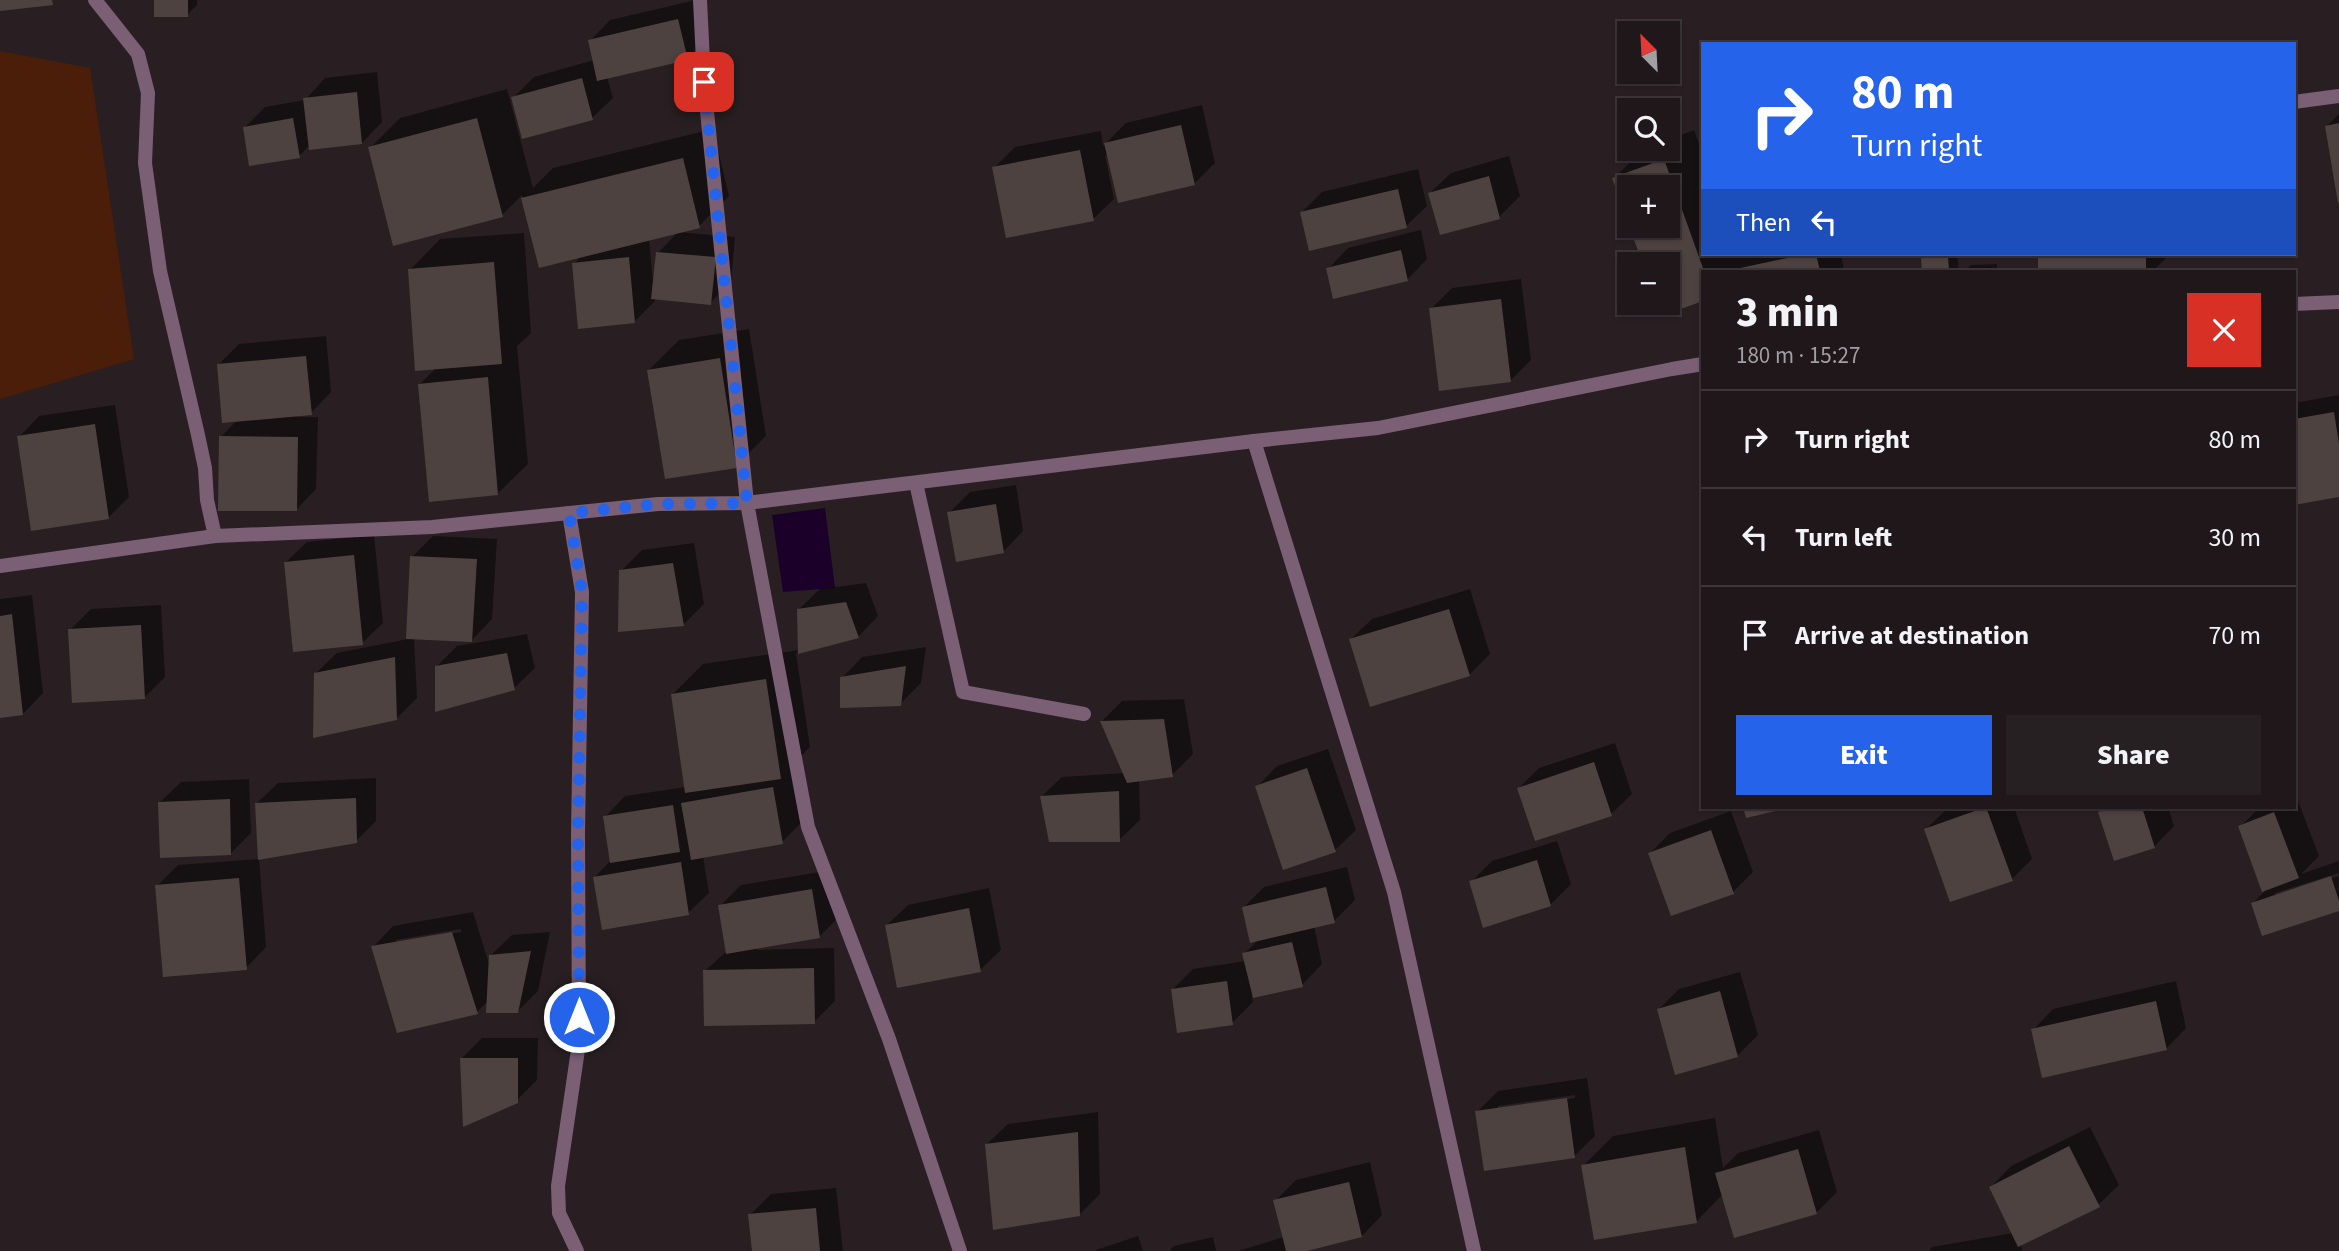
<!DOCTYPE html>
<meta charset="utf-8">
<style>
body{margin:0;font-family:"Source Sans 3",sans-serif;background:#272023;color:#f1f3f6;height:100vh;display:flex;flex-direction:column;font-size:26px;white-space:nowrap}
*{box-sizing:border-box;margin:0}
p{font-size:23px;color:#a19fa2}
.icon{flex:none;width:38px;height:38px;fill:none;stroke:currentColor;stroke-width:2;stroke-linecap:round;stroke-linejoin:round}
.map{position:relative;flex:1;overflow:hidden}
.drawer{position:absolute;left:1701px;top:270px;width:595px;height:539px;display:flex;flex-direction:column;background:#1f171a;border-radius:0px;box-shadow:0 2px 5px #0004,0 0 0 2px #3c3639}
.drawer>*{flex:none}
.banner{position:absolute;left:1701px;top:42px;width:595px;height:214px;border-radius:0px;box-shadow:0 2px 5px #0004,0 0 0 2px #3c3639;background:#2563eb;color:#fff;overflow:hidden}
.needle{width:46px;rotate:336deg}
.tools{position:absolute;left:1617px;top:21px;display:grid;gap:14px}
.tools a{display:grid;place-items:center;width:63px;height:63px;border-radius:0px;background:#1f171a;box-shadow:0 2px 5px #0004,0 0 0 2px #3c3639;font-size:35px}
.pin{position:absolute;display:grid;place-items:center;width:60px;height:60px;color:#fff;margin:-30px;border-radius:14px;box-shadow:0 4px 10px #0006}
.me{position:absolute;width:77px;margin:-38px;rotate:0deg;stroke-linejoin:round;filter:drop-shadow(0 0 5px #0008)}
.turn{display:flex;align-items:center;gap:24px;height:147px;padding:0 35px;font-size:32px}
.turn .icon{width:91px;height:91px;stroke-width:2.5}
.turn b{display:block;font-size:49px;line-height:60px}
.then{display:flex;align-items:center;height:66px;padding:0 35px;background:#0003;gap:14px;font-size:26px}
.round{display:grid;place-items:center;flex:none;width:74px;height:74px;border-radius:0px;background:#272023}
.headline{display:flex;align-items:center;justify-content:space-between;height:119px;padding:0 35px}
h1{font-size:42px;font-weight:800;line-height:52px}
.cta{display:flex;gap:14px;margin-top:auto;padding:14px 35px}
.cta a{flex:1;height:80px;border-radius:0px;background:#2563eb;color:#fff;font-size:28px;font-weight:800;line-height:80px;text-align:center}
.cta a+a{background:#272023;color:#f1f3f6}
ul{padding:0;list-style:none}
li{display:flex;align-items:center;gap:21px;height:98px;padding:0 35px;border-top:2px solid #3c3639}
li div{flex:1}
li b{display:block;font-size:26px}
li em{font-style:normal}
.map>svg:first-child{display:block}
</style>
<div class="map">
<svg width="2339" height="1251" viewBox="0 0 2339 1251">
<rect width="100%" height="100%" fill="#291f22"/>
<polygon fill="#4b1e09" points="0,51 90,68 134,359 0,399"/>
<polygon fill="#1b012a" points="825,508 835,588 783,592 772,515"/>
<g fill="#0007" fill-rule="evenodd">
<polygon points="156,0 197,0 197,5 187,15"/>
<polygon points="696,0 707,38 687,58 607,77 613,98 592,118 513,98 534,77 594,60 590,41 610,20"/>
<polygon points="377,72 382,122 362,143 310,145 299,156 245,127 265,107 305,100 325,78"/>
<polygon points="507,89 533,188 553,168 713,129 729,196 699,226 649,239 653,281 658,253 678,232 735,237 731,282 710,303 655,298 655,301 634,322 574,264 582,255 540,266 522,195 502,215 370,148 400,118"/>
<polygon points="1202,105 1215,163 1194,184 1105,155 1114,199 1093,219 994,168 1015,147 1101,131 1103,146 1126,123"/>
<polygon points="2339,114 2339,201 2327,126"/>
<polygon points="1694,130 1703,155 1703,254 1738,254 1739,256 1741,254 1841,254 1844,271 1703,271 1662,314 1658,303 1668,303 1668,264 1645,264 1631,226 1668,226 1668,187 1629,187 1629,221 1614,178 1644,149 1668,149 1668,140"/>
<polygon points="1509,156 1520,196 1499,217 1430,193 1451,173"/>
<polygon points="1418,169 1427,206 1406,226 1302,212 1322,192"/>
<polygon points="1421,230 1427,259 1407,280 1328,269 1348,248"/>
<polygon points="524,233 531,333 517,346 528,464 497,494 420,384 437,367 410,270 440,239"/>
<polygon points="1928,254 1957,254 1959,271 1924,271 1923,259"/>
<polygon points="2040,254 2166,254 2166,258 2153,271 2040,271"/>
<polygon points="1997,264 1997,271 1965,271 1971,265"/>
<polygon points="1521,279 1531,360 1511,380 1431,309 1452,288"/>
<polygon points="749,329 766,436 736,466 649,370 679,340"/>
<polygon points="326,336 331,392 311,413 297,414 297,417 318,417 316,489 296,510 221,437 238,419 218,365 239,344"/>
<polygon points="2339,395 2339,495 2294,503 2294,403"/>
<polygon points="115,405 129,497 108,518 19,437 39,416"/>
<polygon points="1016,485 1023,531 1003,552 949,513 970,492"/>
<polygon points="374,535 383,623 362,643 286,562 307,542"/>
<polygon points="433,536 497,539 492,619 472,640 414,637 417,698 396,719 316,673 337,653 408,639 412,557"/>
<polygon points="694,543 704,604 683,625 621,571 642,550"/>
<polygon points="866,583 878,616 858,637 796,653 810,747 789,768 793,767 802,822 782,842 703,856 709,893 688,913 595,877 611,860 605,817 625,796 686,787 673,694 703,664 799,650 799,609 820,589"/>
<polygon points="1470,589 1490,654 1469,675 1351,639 1372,619"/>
<polygon points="32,595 43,693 23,714 0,716 0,599"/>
<polygon points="161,605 165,677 144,698 70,630 91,609"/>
<polygon points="527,634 535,668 514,688 436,667 457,646"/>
<polygon points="926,647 921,683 900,704 842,678 862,657"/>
<polygon points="1184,699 1193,754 1172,775 1139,780 1140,820 1119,840 1041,797 1062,777 1125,773 1102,721 1122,701"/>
<polygon points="1615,743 1632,794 1611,814 1519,788 1539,768"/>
<polygon points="1328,749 1356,830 1335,850 1257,787 1277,766"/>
<polygon points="376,778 376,821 356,841 257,803 278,783"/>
<polygon points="249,779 251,833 231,853 160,802 181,782"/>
<polygon points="2295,793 2319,856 2301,874 2339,861 2339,873 2275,893 2275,897 2339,876 2339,909 2253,903 2268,888 2240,827 2260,807 2294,807"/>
<polygon points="1952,807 2014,807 2032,859 2012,879 1926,829 1947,809"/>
<polygon points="2105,807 2168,807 2174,826 2154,847 2100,812"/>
<polygon points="1731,811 1753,872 1733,892 1650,853 1670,833"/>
<polygon points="1557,841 1571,884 1550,905 1471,882 1492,861"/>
<polygon points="259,859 266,947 246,968 157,886 178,865"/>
<polygon points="1347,867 1355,900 1334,921 1314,926 1322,964 1302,985 1252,997 1253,1002 1232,1023 1173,989 1193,969 1246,961 1244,954 1259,939 1244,907 1264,887"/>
<polygon points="832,870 840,916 819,937 757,947 757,950 834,948 835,1001 814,1022 705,971 728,950 720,906 741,885"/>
<polygon points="989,888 1001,950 980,970 887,925 908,905"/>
<path d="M473,912L490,967L491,955L512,935L550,932L538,991L517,1012L488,1001L477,1012L373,947L393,926ZM461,929V932L396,944V940Z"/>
<polygon points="1740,972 1758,1035 1737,1056 1659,1009 1679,989"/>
<polygon points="2176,981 2186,1028 2166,1049 2033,1030 2053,1009"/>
<polygon points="482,1038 538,1038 537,1080 516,1101 462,1058"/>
<path d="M1587,1078L1595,1136L1574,1156L1477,1112L1498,1091ZM1575,1095V1098L1498,1110V1106Z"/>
<polygon points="1098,1112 1100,1194 1080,1214 987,1144 1008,1124"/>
<polygon points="1715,1118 1723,1168 1738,1153 1819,1130 1837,1192 1816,1213 1723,1194 1697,1221 1583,1166 1613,1136"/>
<polygon points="2090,1127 2119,1185 2098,1205 2021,1244 2022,1251 1929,1251 1932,1247 2013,1233 1991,1187 2011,1166"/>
<polygon points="1370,1162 1382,1215 1362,1236 1299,1251 1238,1251 1284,1237 1275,1201 1296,1180"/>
<polygon points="836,1188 843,1251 754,1251 750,1215 771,1194"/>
<polygon points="1138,1236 1143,1251 1093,1251"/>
<polygon points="1213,1237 1216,1251 1169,1251 1174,1246"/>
</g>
<g fill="#4e4241">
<polygon points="0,0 52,0 53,5 0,11"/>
<rect x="154" y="0" width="34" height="17"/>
<polygon points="678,19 688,60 597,81 588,40"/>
<polygon points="582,78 593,120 522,139 511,97"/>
<polygon points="357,92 362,144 309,150 303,98"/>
<polygon points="293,118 300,158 249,166 243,127"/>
<polygon points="477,118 503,217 393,246 368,147"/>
<polygon points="2339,123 2339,203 2338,203 2325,126"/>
<polygon points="1181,125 1195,185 1118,203 1104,143"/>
<polygon points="1080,150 1094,221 1006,238 992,167"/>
<polygon points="683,158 700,228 539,268 521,198"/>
<polygon points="1664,159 1704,271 1703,301 1661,316 1657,303 1668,303 1668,264 1643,264 1629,226 1668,226 1668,187 1629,187 1629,225 1612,178"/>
<polygon points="1489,176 1500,219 1440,235 1428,193"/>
<polygon points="1398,189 1407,228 1309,251 1300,212"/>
<polygon points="1401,250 1408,281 1333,299 1326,268"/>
<polygon points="656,252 716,257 711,305 651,299"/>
<polygon points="1806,254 1816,254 1820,271 1726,271"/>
<rect x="2038" y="254" width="108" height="17"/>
<polygon points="1948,256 1949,271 1922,271 1921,258"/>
<polygon points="629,257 635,323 578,329 572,263"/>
<polygon points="494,262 502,364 415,371 408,269"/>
<polygon points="1501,299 1511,382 1439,391 1429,308"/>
<polygon points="306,356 312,415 222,423 217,364"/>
<polygon points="720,358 737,468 665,479 647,370"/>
<polygon points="488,377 498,495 429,502 418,384"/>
<polygon points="2334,412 2339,444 2339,497 2294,505 2294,419"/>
<polygon points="95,424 109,519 31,531 17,436"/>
<polygon points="219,436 298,437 297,511 218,511"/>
<polygon points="996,504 1004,553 956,562 947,512"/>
<polygon points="354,555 363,645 293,652 284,562"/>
<polygon points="410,556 477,559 472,642 406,639"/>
<polygon points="673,563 684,626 618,632 619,570"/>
<polygon points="846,602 859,638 798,654 797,609"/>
<polygon points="1449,609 1470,676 1370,707 1349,639"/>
<polygon points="12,614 23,715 0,718 0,616"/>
<polygon points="141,625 145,699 72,703 68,629"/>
<polygon points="507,653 515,690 435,712 435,666"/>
<polygon points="395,657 397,720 313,738 314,673"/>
<polygon points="906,666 901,706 840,708 840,677"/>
<polygon points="766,679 781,779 685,793 671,694"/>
<polygon points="1164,719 1173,777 1127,783 1100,721"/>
<polygon points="1594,762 1612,816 1535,841 1517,788"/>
<polygon points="1307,768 1336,852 1283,870 1255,786"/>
<polygon points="773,787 783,844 691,860 681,803"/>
<polygon points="1119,791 1120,842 1049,842 1040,796"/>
<polygon points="356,798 357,843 258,860 255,803"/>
<polygon points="230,799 231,855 160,858 158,802"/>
<polygon points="673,805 680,852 610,863 603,816"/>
<polygon points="1743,807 1788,807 1788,808 1746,818"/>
<polygon points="1986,807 2013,881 1950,902 1924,829"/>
<polygon points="2113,807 2142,807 2155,848 2114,861 2098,812"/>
<polygon points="2274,812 2299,878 2262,892 2238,826"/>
<polygon points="1711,830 1734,894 1671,916 1648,853"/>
<polygon points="1537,860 1551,906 1483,928 1469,881"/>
<polygon points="681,862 689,915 602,930 593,877"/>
<polygon points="2331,876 2339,901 2339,911 2262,936 2251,903"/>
<polygon points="239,878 247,970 163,977 155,885"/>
<polygon points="1326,887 1335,923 1250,943 1242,907"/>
<polygon points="812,889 820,938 726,954 718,905"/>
<polygon points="969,908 981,972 897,988 885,925"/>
<polygon points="452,932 478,1014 397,1033 371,946"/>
<polygon points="1292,942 1303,987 1253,998 1242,953"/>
<polygon points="531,951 518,1013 486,1013 489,955"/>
<polygon points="814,968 815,1024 704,1026 703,970"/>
<polygon points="1227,981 1233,1025 1177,1033 1171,989"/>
<polygon points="1720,991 1738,1057 1675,1075 1657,1009"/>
<polygon points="2156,1001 2167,1050 2042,1078 2031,1029"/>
<polygon points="460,1058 518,1058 518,1103 463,1127"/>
<polygon points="1567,1098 1575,1158 1484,1171 1475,1111"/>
<polygon points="1078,1132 1080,1216 993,1230 985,1144"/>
<polygon points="2069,1146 2100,1207 2018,1247 1989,1187"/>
<polygon points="1685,1147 1697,1223 1594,1240 1581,1165"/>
<polygon points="1798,1149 1817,1214 1734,1238 1715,1173"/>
<polygon points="1349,1182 1362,1237 1307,1251 1286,1251 1273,1200"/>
<polygon points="816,1208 820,1251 752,1251 748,1214"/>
</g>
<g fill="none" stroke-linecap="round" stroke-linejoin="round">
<polyline stroke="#7b5f75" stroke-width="14" points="2294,102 2339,96"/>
<g stroke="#7b5f75" stroke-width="14">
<polyline points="95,0 138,54 148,93 145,163 160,271 198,435 205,468 207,500 215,536"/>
<polyline points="2294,304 2339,302"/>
<polyline points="1254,441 1394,892 1474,1251"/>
<polyline points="916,483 963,692 1084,714"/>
<polyline points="569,513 582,592 578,834 579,1043 558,1186 559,1213 577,1251"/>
<polyline points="0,566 215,536 432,527 658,504 747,503 704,82 700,0"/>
<polyline points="960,1251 889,1039 808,827 747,503 1254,441 1378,428 1672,369 1703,364"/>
</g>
</g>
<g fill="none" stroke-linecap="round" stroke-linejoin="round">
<polyline stroke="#2563eb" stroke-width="12" stroke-dasharray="0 21.6" points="579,1017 578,834 582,592 569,513 658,504 747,503 704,82"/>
</g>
</svg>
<div class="tools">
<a><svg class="needle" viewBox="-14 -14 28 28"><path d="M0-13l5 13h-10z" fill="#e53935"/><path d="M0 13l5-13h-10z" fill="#a19fa2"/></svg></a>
<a><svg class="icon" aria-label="search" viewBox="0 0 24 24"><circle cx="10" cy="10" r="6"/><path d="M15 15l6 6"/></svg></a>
<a>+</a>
<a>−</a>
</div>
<div class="pin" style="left:704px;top:82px;background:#d93025"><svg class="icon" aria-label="arrive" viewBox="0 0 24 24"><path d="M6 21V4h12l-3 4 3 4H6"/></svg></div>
<svg class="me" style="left:579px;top:1017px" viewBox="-20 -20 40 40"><circle r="17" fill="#2563eb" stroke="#fff" stroke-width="3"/><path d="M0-11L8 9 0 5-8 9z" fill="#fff"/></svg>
<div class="banner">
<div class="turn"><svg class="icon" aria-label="right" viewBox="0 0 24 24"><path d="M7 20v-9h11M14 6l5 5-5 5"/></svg><div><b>80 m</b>Turn right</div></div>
<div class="then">Then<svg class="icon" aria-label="left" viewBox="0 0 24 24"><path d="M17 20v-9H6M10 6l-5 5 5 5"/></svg></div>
</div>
<section class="drawer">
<div class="headline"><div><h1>3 min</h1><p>180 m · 15:27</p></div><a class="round" style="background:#d93025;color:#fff"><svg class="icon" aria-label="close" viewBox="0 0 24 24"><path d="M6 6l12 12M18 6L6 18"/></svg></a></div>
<ul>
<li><svg class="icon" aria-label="right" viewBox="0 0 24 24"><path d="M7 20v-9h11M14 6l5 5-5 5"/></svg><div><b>Turn right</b></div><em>80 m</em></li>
<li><svg class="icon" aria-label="left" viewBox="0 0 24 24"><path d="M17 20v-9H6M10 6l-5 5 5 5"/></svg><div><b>Turn left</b></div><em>30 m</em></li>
<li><svg class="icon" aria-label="arrive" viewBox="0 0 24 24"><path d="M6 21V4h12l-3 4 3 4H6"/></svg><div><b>Arrive at destination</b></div><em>70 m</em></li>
</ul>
<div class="cta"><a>Exit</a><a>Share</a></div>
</section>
</div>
